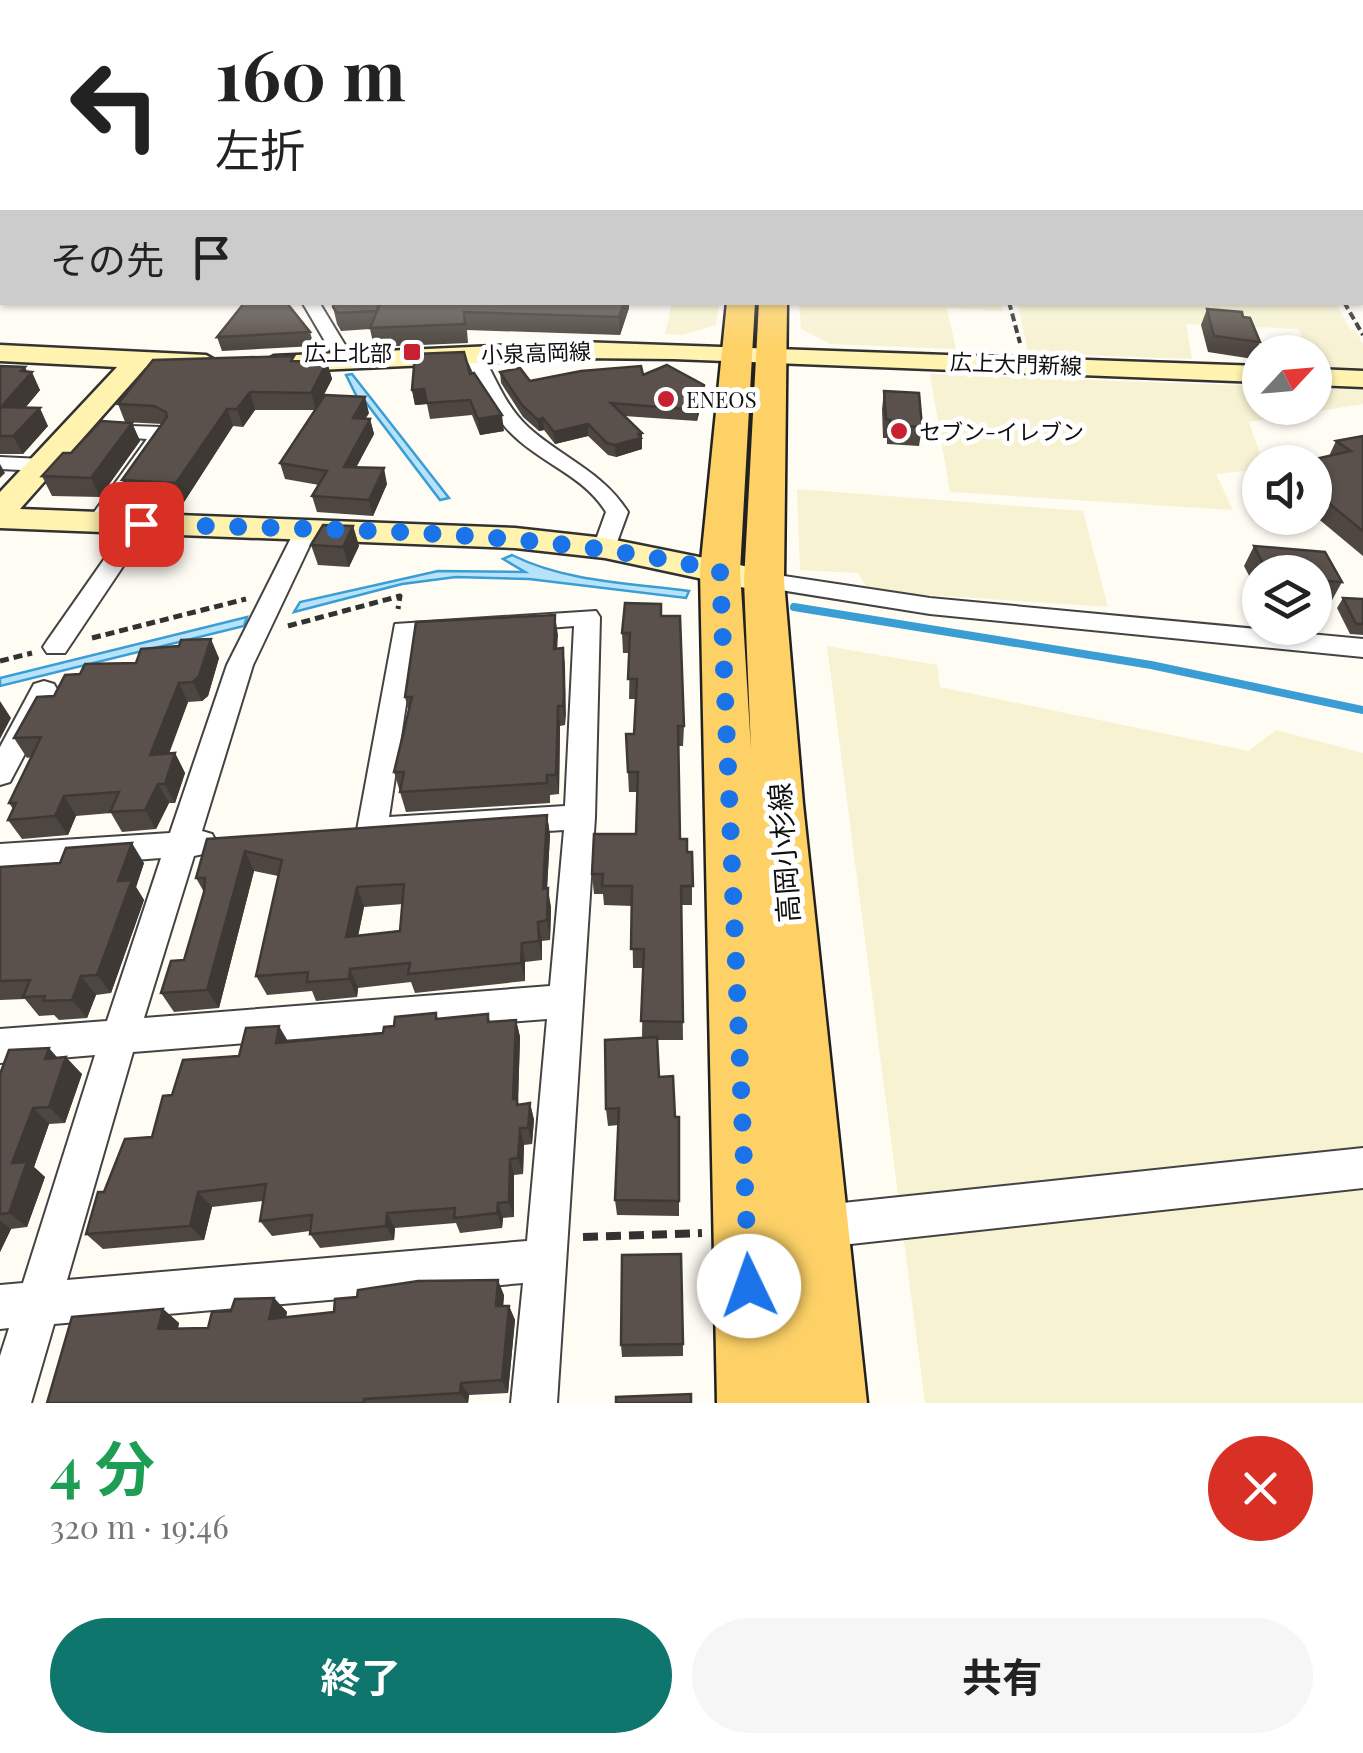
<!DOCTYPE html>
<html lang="ja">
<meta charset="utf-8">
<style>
body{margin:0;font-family:"Playfair Display","Noto Sans JP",serif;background:#f6f6f6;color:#222;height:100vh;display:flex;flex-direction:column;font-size:38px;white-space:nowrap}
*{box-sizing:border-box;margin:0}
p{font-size:32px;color:#767676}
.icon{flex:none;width:55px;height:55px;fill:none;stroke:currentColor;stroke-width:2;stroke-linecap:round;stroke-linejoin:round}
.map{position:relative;height:1403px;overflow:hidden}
.sheet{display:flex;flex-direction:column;background:#fff;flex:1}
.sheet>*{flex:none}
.guide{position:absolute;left:0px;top:0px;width:1365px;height:305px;box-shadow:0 2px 8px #0004;background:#fff;color:#222;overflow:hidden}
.needle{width:65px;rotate:64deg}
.fabs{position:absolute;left:1242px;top:335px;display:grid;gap:20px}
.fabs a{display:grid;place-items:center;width:90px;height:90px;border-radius:50%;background:#fff;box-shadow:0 2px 8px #0004;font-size:50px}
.pin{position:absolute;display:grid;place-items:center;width:85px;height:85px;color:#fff;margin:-42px;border-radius:20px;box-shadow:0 5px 15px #0006}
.me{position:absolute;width:110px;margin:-55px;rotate:357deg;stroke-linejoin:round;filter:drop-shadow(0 0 8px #0008)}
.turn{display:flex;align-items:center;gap:35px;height:210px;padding:0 50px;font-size:45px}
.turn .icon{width:130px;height:130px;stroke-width:2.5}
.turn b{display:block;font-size:70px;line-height:85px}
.then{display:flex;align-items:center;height:95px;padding:0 50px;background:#0003;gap:20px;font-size:38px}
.round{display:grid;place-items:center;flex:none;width:105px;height:105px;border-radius:52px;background:#f6f6f6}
.overview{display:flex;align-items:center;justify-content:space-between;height:170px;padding:0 50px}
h1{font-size:60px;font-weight:700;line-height:75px;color:#1e9e55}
.action{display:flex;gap:20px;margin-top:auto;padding:20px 50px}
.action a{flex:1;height:115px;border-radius:60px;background:#0f766e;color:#fff;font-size:40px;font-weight:700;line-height:115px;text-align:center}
.action a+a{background:#f6f6f6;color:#222}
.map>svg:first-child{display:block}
</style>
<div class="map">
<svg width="1363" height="1403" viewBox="0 0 1363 1403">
<rect width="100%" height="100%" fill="#fffcf4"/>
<g fill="#f7f2d2">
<polygon points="1001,302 1003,311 947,308 956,349 831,344 801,329 799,303"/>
<polygon points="672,303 719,303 716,325 683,335 665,334"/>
<polygon points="1018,303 1336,303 1350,329 1356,331 1363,344 1363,372 1320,370 1315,352 1311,352 1298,329 1186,324 1192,359 1028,353"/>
<polygon points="930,374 1260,386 1260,408 1315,408 1315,388 1363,390 1363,404 1249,422 1262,460 1259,469 1216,474 1233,510 950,492"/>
<polygon points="797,489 1083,511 1108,607 869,591 858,573 800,570"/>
<polygon points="827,646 937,665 940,687 1249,751 1276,730 1363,753 1363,1403 925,1403"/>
</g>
<g fill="#b6e3f9" stroke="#3a9dd3" stroke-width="2.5">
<polygon points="352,374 449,498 440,500 364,400 358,399 346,375"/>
<path d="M512,555C566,582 629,583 689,591L686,598L529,579L456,577L402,584L294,612L300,602L438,571L525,572L503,559Z"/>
<polygon points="247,617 244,626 0,686 0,678"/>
</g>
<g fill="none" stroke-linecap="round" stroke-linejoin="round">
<polyline stroke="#3a9dd3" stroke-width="8" points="794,607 1151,665 1363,710"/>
<g stroke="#434343" stroke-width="4">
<g id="street">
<polygon points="302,302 319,302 356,363 354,367 340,367"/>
<path d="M473,349L482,354C496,379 506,407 528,427C562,458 602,471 628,512L613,553H597L593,548L606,512C584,476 543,464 514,436C490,414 478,382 464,354Z"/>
<polygon points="101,425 161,427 171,433 106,527 98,529 87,522 147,439 94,435 91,431"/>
<polygon points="0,457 42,459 53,465 42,471 0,469"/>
<polygon points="141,516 152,523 65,653 47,653 43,647 47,641 133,518"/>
<path d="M306,523L317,530L253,665L202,831L212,834L217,843L212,852L194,856L144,1018L550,986L564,830L372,842L361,839L357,830L395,624L596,611L600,617L595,817L557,1403H511L523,1283L54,1324L31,1403H0V1356L9,1328L0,1329V1285L23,1283L95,1055L0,1063V1029L107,1021L161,858L0,870V844L170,833L227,665L295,530ZM574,626L565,806L389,817L416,638ZM547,1019L527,1241L67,1280L133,1052Z"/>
<polygon points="764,573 930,598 1363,639 1363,657 930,614 755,586 752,581"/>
<polygon points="44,681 54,684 58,691 10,782 0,785 0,747 34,684"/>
<polygon points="1363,1148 1363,1188 814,1248 799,1242 793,1227 799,1212 814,1206"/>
</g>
</g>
<g stroke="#323232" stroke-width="5">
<g id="secondary">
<rect x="0" y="153" width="2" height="12"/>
<polygon points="2,250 2,264 0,265 0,251"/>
<polygon points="579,342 1260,366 1260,382 673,359 579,358 274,372 260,364 274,356"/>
<polygon points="0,345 206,355 220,363 206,371 145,368 20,509 515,528 605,538 764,570 777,573 782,581 777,589 764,592 605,558 515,548 0,528 0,492 117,367 0,361"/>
<polygon points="1315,369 1363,371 1363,387 1315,385"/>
</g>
</g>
<g stroke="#212121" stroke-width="5">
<polygon id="primary" points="727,302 755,302 740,571 751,749 744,581 759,302 787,302 784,581 803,804 867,1403 717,1403 700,571"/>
</g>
<g stroke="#323232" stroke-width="4" stroke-dasharray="8 4" stroke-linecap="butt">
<polyline points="1009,302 1020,343"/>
<polyline points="1344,302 1363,335"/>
</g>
<g stroke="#323232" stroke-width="5" stroke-dasharray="9 5" stroke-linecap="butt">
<polyline points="288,626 400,596 398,609"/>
<polyline points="92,638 246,599"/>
<polyline points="0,661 32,653"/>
</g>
<polyline stroke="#323232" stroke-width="8" stroke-dasharray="15 8" stroke-linecap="butt" points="583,1237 702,1233"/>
<use href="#street" fill="#fff" fill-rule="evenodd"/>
<use href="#secondary" fill="#fff3af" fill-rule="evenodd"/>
<use href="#primary" fill="#fdd166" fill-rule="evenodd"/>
</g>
<g fill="#4d4641" fill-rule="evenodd">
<polygon points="334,302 629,302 629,308 620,335 467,330 468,343 374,347 370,329 341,331 337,324 333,307"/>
<polygon points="1207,309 1243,317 1260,342 1253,359 1208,352 1201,325"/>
<polygon points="310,332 314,346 222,351 217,337"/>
<polygon points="296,361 327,362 332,379 318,406 369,413 365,419 370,419 374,434 356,467 387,484 373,516 317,512 312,496 319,485 285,479 280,463 315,410 255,410 243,427 233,426 184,502 130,498 122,480 162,424 125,422 118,404"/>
<polygon points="0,366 27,372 40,390 25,408 48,426 23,454 0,454"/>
<polygon points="500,372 530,381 643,375 704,385 703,397 697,421 624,416 642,433 642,449 616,457 608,455 588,436 555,444 544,430 539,431 523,417 501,383"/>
<polygon points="470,374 504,431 480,435 472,415 430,419 427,404 415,405 412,390"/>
<polygon points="884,391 922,427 919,446 887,444 887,438 883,438 882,409"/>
<polygon points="132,423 140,441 100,497 52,496 42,476 71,453"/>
<polygon points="1363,436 1363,556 1315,516 1315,462 1329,456 1336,441"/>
<polygon points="353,526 359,546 349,567 318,565 311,545"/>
<polygon points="1254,546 1342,582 1331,602 1315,600 1315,572 1260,572 1260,595 1259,595 1244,566"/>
<polygon points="1343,598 1363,599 1363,635 1350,634 1337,608"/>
<polygon points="555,615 557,649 563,648 565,668 566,715 565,725 560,726 559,794 550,795 550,803 406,812 394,772 408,710 405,697"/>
<polygon points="662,616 684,726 683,746 678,746 680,839 687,852 692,852 692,905 681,905 683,1040 657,1040 659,1077 675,1117 679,1117 679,1216 617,1215 615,1200 619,1125 608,1126 606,1109 642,1038 643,968 633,968 632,906 604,905 603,894 594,894 592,874 636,834 638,792 629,792 626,734 634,734 636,699 629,699 630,653 623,653 622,633"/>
<polygon points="219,658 208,696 202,701 188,702 169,754 175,753 185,773 175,803 169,803 156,829 122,832 111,813 76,816 68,835 22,839 8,820 13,809 9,803 31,757 27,758 14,738 54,696 80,674"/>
<path d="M547,815L550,835L547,888L551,908L550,940L542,941V960L525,962V981L415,993L411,982L358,988L357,997L316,1001L312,991L267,995L256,976L278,876L254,871L219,1008L174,1012L161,993L184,960L204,892L196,878L207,839ZM403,904L400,931L358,936L364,907Z"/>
<polygon points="144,863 136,887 144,900 111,993 96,995 87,1018 59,1020 54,1015 39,1016 25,999 0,1000 0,867"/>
<polygon points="436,1013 438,1019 488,1014 490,1022 516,1020 520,1037 518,1102 519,1105 530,1103 534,1120 532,1144 524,1145 523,1174 514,1175 514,1217 503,1218 502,1228 460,1233 456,1223 395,1228 394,1240 320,1248 310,1234 310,1231 272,1236 260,1221 263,1201 212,1207 204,1240 103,1249 86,1234 104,1192 152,1137 172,1095 239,1056 288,1041 383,1033 394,1026"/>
<polygon points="58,1058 82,1074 65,1123 49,1124 34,1167 45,1177 27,1227 11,1229 0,1252 0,1074"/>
<polygon points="504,1295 503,1306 509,1306 515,1320 508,1393 469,1395 468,1403 47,1403 163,1309 179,1323 178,1328 208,1328 231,1311 274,1298 287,1312 286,1317"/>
<polygon points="683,1344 683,1356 622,1357 621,1345"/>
</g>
<g fill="#3f3935">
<polygon points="624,302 629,302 629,308 620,335 619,317"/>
<polygon points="327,362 332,379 316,410 311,393"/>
<polygon points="25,367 29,375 32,372 40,390 11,425 1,407 21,371"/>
<polygon points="704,385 703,397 697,421 697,410"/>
<polygon points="424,389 427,404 415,405 412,390"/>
<polygon points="250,392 255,410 243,427 237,409"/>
<polygon points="365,397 369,413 356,434 353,418"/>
<polygon points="40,408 48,426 23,454 13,436"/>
<polygon points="227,409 233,426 184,502 176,483"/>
<polygon points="502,415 504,431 480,435 478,419"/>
<polygon points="543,418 544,430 539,431 538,420"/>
<polygon points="370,419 374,434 348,483 344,467"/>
<polygon points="132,423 140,441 100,497 91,478"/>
<polygon points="588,424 588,436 555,444 554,432"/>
<polygon points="642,433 642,449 616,457 615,445"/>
<polygon points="0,464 5,473 0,478"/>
<polygon points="384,468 387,484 373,516 369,500"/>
<polygon points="353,526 359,546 349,567 343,547"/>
<polygon points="555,615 558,635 556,669 554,649"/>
<polygon points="211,639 219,658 208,696 202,701 193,682"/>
<polygon points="563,648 565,668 565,725 563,706"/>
<polygon points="179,683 188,702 161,774 150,755"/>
<polygon points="0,701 11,718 0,739"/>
<polygon points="558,706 560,726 559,794 556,775"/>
<polygon points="175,753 185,773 175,803 165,784"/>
<polygon points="158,784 169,803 156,829 145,810"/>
<polygon points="64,796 76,816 68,835 55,816"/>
<polygon points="547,815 550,835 546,908 543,889"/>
<polygon points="132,843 144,863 136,887 144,900 111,993 97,975 118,881"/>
<polygon points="245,851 254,871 219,1008 207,990"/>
<polygon points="357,887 364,907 354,956 346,937"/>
<polygon points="548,888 551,908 550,940 547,920"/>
<polygon points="538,922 542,941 542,960 539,941"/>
<polygon points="522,943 525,962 525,981 521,963"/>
<polygon points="350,969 358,988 357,997 349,979"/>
<polygon points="81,976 96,995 87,1018 72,1000"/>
<polygon points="516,1020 520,1037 518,1102 521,1115 513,1099"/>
<polygon points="279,1026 289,1043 276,1043"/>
<polygon points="49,1048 64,1065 66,1057 82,1074 65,1123 49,1107 45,1059"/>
<polygon points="530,1103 534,1120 532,1144 528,1128"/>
<polygon points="33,1108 49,1124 34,1167 45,1177 27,1227 9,1213 12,1163"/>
<polygon points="520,1128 524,1145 523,1174 518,1158"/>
<polygon points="510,1159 514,1175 514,1217 509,1202"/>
<polygon points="198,1192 212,1207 204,1240 190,1226"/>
<polygon points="498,1203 503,1218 502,1228 497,1213"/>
<polygon points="387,1213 395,1228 394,1240 386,1226"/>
<polygon points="0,1221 11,1229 0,1252"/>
<polygon points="498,1280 504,1295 502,1321 496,1306"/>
<polygon points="274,1298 287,1312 283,1333 269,1319"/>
<polygon points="509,1306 515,1320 508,1393 502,1380"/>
<polygon points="163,1309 179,1323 175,1342 158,1329"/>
<polygon points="461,1383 469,1395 468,1403 460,1393"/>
</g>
<g fill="#5a514c" stroke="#3f3935" stroke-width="2.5" fill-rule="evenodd">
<polygon points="245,302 286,302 310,332 217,337"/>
<polygon points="334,302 379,302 377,311 337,313 333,307"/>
<polygon points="381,302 624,302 619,317 464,312 465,324 370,328"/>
<polygon points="1207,309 1242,312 1243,317 1250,318 1260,342 1214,336"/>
<polygon points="464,352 470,374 474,373 502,415 478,419 470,400 427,403 424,389 412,390 415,354"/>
<polygon points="294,356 291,361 327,362 311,393 250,392 237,409 227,409 176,483 122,480 167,417 166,412 154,406 118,404 153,360"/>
<polygon points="667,365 704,385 697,410 611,403 642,433 638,434 641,438 615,445 607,443 588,424 554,432 543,418 538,420 522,405 500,372 520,368 530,381 581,371 641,366 643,375"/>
<polygon points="0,366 25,367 21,371 32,372 1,407 40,408 13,436 0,436"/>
<polygon points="884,391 919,393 922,427 890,425 890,420 886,419"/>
<polygon points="325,395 365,397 353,418 370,419 344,467 384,468 369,500 312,496 327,471 280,463"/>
<polygon points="101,421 132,423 91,478 42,476 63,453 71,453"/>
<polygon points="1363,436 1363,531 1315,492 1315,462 1302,462 1351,451 1336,441"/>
<polygon points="323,525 353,526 343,547 311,545"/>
<polygon points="1254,546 1325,552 1342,582 1315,580 1315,572 1267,572"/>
<polygon points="1343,598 1363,599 1363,624 1356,624"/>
<polygon points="625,603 661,604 661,616 680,616 684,726 678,726 680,839 687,839 687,852 692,852 693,886 681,886 683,1022 641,1021 644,949 631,949 632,886 602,886 603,874 592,874 594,834 636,834 638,772 628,772 626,734 634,734 637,679 628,679 630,633 622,633"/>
<polygon points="555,615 554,649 563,648 564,695 563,706 558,706 556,775 547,775 547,783 400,792 404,772 394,772 412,697 405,697 416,622"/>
<polygon points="211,639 199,676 193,682 179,683 150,755 175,753 165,784 158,784 145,810 110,812 119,792 64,796 55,816 8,820 16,803 9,803 41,737 14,738 37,697 54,696 65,675 80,674 85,664 136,663 141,649 179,646 181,640"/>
<path d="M547,815L543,889L548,888L547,920L538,922L539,941L522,943L521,963L408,974L410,963L350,969L349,979L307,982L308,972L256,976L282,860L245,851L207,990L161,993L171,961L184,960L204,892L205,878H196L207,839ZM404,884L400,931L346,937L357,887Z"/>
<polygon points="132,843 118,881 132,880 97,975 81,976 72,1000 43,1001 45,996 23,997 30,980 0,981 0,867 60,863 66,848"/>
<polygon points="436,1013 436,1019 488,1014 488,1022 516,1020 513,1099 517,1099 517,1105 530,1103 528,1128 520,1128 518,1158 510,1159 509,1202 498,1203 497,1213 454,1218 455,1208 387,1213 386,1226 310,1234 312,1215 260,1221 266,1184 198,1192 190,1226 86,1234 98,1192 104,1192 125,1139 152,1137 163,1096 172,1095 183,1060 239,1056 246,1028 279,1026 276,1043 383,1033 384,1027 394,1026 395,1017"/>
<polygon points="657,1037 659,1077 673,1076 675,1117 679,1117 679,1201 615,1200 619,1108 606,1109 605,1040"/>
<polygon points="49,1048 45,1059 66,1057 49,1107 33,1108 12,1163 27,1162 9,1213 0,1214 0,1074 9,1050"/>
<polygon points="681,1254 683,1344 621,1345 622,1255"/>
<polygon points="498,1280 496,1306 509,1306 502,1380 461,1383 460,1393 364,1399 364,1403 47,1403 72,1317 163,1309 158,1329 208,1328 212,1312 231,1311 235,1299 274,1298 269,1319 334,1312 335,1299 357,1297 358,1290 418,1281"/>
<polygon points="691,1394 691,1403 616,1403 616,1397"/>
</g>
<linearGradient id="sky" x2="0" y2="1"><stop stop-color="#94c7ef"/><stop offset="0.44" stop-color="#fffefa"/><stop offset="1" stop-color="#fffefa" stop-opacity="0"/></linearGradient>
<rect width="1363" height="348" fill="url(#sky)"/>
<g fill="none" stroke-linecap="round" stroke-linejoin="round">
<path stroke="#1a73e8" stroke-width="18" stroke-dasharray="0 32.4" d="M141,524C335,531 530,527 720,571L749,1286"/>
</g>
<g fill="#c72131" stroke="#fff" stroke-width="4">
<rect x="402" y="342" width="20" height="20" rx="5"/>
<circle cx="666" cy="399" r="10"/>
<circle cx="899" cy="431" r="10"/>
</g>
<g text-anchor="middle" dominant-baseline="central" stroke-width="10" stroke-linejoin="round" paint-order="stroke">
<g font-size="22" fill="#101010" stroke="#fff" text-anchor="start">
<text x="392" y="352" text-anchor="end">広上北部</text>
<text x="686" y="399">ENEOS</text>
<text x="919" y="431">セブン-イレブン</text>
</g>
<g font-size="22" fill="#101010" stroke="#fff">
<text transform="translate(536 352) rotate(-2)">小泉高岡線</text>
<text transform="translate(1016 363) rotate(2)">広上大門新線</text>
</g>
<g font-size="28" fill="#101010" stroke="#fff">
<text transform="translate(783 853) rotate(-94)">高岡小杉線</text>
</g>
</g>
</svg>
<div class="fabs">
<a><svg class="needle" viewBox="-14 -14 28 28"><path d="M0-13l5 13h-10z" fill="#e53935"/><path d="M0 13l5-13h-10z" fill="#767676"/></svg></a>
<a><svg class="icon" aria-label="sound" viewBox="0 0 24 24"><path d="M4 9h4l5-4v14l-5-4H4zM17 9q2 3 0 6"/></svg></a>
<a><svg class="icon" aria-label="layers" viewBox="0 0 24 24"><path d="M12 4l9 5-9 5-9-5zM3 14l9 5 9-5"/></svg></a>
</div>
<div class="pin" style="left:141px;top:524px;background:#d93025"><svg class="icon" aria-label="arrive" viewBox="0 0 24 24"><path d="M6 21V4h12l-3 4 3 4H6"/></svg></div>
<svg class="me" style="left:749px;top:1286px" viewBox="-20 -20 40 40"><circle r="19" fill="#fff"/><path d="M0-13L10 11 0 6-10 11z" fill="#1a73e8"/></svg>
<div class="guide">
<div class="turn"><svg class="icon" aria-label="left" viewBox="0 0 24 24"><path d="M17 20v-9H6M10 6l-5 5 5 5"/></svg><div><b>160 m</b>左折</div></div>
<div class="then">その先<svg class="icon" aria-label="arrive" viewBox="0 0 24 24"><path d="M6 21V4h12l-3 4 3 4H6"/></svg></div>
</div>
</div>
<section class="sheet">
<div class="overview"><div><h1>4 分</h1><p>320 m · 19:46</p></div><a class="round" style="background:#d93025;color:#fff"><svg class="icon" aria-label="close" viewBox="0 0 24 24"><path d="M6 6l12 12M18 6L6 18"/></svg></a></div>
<div class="action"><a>終了</a><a>共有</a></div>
</section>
